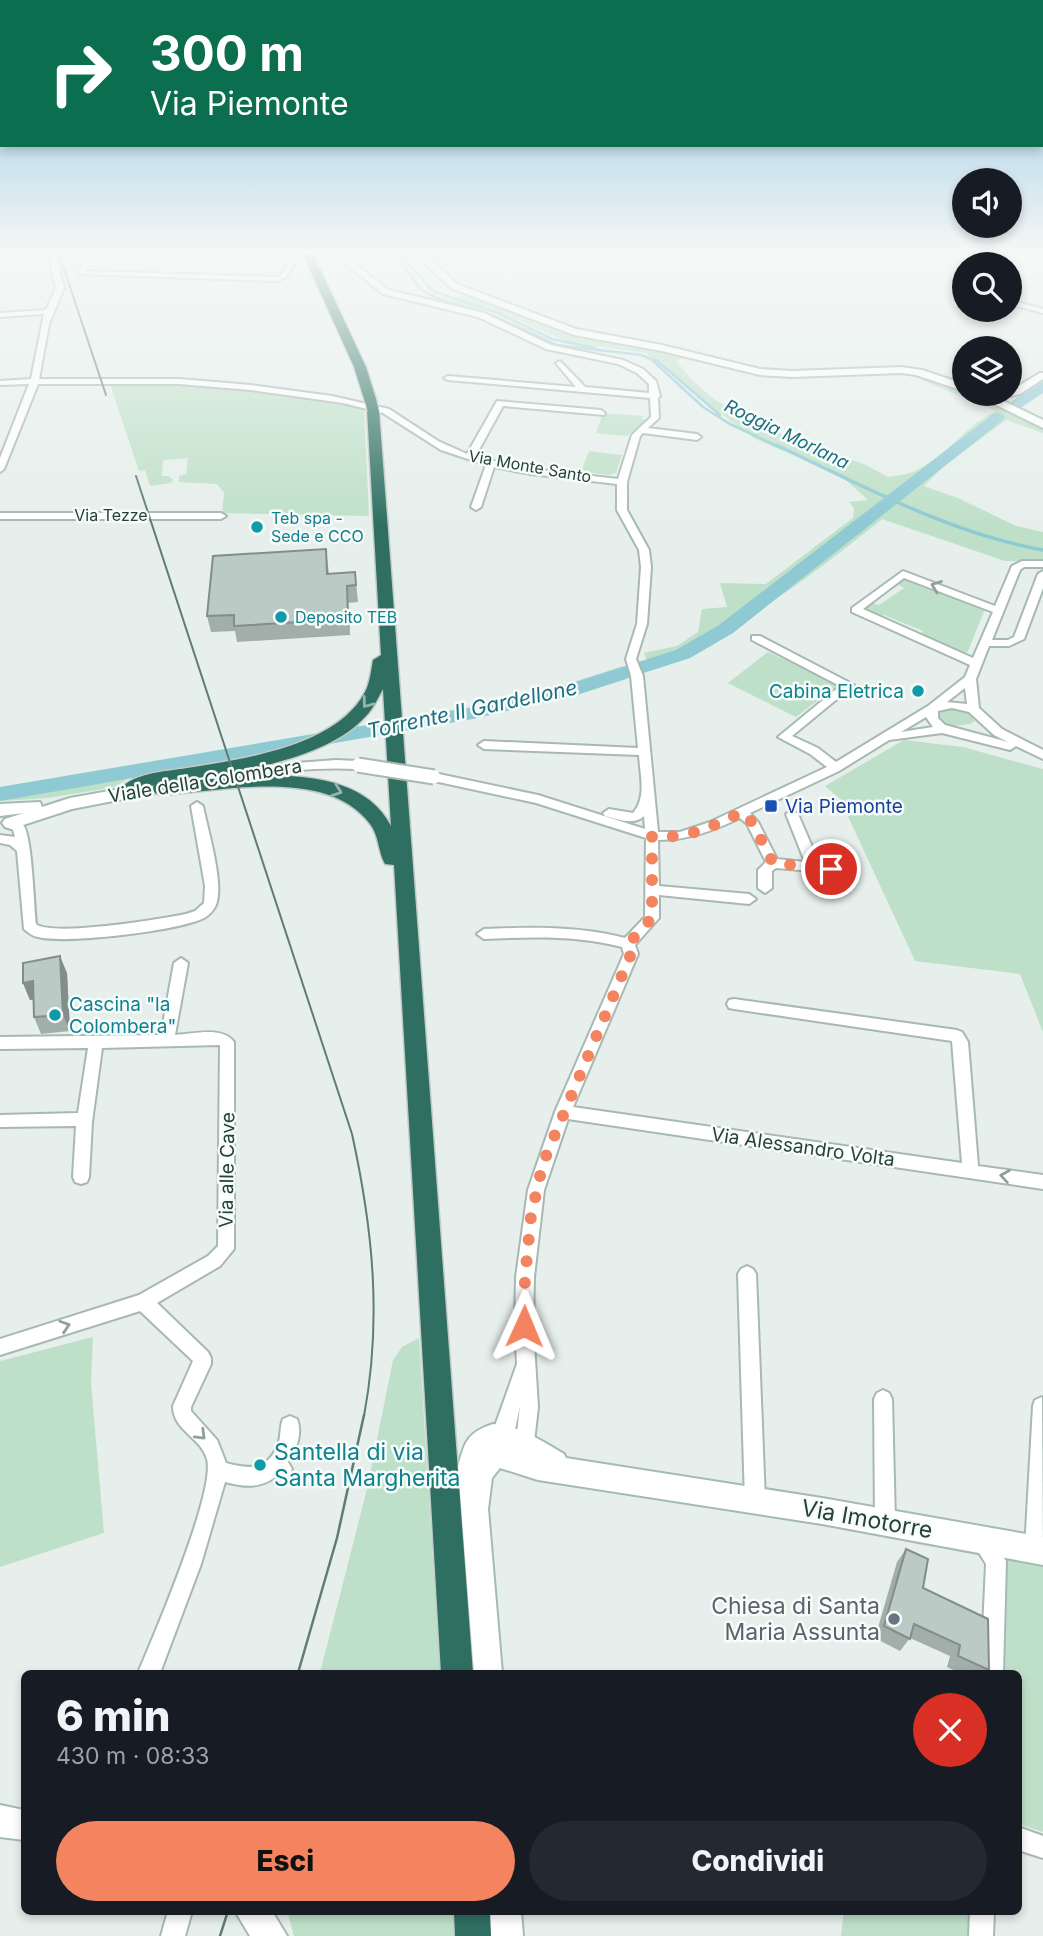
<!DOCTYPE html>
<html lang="it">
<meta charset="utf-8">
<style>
body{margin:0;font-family:Inter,sans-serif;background:#242831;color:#f1f3f6;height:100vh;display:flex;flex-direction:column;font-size:26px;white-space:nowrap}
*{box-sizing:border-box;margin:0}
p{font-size:23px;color:#9ea1a6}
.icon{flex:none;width:38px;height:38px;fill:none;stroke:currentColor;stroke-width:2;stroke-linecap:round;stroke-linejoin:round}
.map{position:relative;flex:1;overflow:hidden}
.sheet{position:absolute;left:21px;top:1670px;width:1001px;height:245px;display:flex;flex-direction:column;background:#171b24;border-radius:10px;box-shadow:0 4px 10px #0003}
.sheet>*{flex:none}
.hud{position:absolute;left:0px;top:0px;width:1043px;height:147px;box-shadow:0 4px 10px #0003;background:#0b6e4f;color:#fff;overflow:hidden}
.buttons{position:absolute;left:952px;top:168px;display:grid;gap:14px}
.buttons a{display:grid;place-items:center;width:70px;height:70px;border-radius:50%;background:#171b24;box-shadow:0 4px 10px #0003;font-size:35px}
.pin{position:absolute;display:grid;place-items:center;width:60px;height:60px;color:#fff;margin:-30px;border:4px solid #fff;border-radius:50%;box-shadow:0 2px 7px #0007}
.me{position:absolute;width:77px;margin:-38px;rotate:1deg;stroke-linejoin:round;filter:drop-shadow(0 0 5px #0008)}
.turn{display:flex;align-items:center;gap:24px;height:147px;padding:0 35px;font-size:32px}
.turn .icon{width:91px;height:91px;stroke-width:2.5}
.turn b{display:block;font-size:49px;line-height:60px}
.round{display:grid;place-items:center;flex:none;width:74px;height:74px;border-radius:37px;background:#242831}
.headline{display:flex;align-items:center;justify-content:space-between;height:119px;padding:0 35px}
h1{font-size:42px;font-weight:800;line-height:52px}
.action{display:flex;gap:14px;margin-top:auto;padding:14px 35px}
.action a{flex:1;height:80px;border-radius:42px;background:#f4845f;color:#111;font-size:28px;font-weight:800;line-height:80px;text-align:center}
.action a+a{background:#242831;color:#f1f3f6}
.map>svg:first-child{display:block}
</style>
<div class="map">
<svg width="1043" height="1936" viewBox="0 0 1043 1936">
<rect width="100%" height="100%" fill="#e6efeb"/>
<g fill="#bfe0c8">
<path d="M422,297H476L581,332L651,342L689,356L676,361L696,384L715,400L748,418L801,443L864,464L888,477C897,475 907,475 915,471C946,457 966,425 996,411L917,378L920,375L964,390V394H973L1043,428V433L1006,420L943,467L924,486L958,498L1016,526L1043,532V561H1005L882,519C811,577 735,633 650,668L644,653L677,646L698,632L702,609L727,607L720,583L766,584L853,518L854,508L849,502L868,500L839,474L755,439L712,407L646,353L568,342L510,317Z"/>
<path d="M110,384C196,383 281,390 364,408L369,516L222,513L224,493L217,484L179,482V476L186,474L188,458L163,460L162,476H169L173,480L171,483L150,486L145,470L139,471Z"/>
<polygon points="603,413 643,416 641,419 646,420 627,436 596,433"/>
<polygon points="589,451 622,455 616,473 609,475 581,472"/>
<polygon points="906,577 924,584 921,587 985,609 968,651 964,654 920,635 923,631 884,615 879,617 865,609 872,603 879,605 904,588 897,584"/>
<polygon points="768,652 839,684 796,717 728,683"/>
<polygon points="623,666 627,679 571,697 406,729 404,717 479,707 564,685"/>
<polygon points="958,709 967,712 975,721 970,724 944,727 935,714 938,710"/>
<polygon points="904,740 963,747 1043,769 1043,1032 1020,974 915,961 840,799 825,786"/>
<polygon points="218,752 220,760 132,776 115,787 48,798 0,801 0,787"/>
<polygon points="93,1337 91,1383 104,1533 0,1567 0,1361"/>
<polygon points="419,1338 440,1673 320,1673 367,1489 393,1360 402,1347"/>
<polygon points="1006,1553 1043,1561 1043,1832 1019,1824 1018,1673 1003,1673"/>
<polygon points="287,1911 453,1911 454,1936 294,1936"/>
<polygon points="844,1911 970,1911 968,1936 841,1936"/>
</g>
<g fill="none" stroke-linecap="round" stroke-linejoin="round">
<g stroke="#8ec9d4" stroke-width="2.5">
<polyline points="388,254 399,259 420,289 441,300 494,316 557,345 641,355 651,359 703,407 730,424 779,447"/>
<polyline points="400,254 433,291 500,314 552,339 595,348"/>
<polyline points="655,359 720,415"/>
</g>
<path stroke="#8ec9d4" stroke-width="3.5" d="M776,445C862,485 948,533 1043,550"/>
<g fill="#8ec9d4" fill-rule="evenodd">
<polygon points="1043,382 1043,393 1022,407 1012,407 1010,404 1012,401"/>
<polygon points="998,413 1003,414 1005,417 1003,420 733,633 690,658 579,694 473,719 0,801 0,787 473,707 566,685 676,650 719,625 993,414"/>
</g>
<g stroke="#a8b8b2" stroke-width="4">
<g id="street">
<path d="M54,254L57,256L56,258L64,288L49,324L39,379H179L251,385L332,396L389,409L438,441L467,454L497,401L601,410L605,413L604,415L503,406L475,457L531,469L618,479L632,435L651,417L650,398L448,380L444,378L448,376L576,387L556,363L560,361L585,387L649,393V384L637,373L618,364L546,349L478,317L383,294L334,254H341L389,290L484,313L551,345L623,360L643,369L656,381L660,396L658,398L659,418L648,428L697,434L701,437L697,440L643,433L640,436L627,482V510L649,550L651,567L647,624L636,659L643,676L658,832H680L710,822L827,767L810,754L778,737L840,686L752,640V636H760L854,685L792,736L818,748L836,762L928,706L965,677L970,665L852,612V608L903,571L995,606L1012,566L1022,561H1043V567H1024L1020,570L992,640H1008L1014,637L1038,574L1043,571V588L1024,639L1009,646H989L976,679L979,708L1002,729L1043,750V759L1016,746L1010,750L942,733L889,740L839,771L750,813L758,822L777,859L805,862L786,814L792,810L798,814L819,863L848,866L855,870L848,874L776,868L772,871V888L765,893L758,888V870L766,862L747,824L740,818C712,831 689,840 658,840L659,886L749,894L756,899L749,904L659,895V918L635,945L638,954L573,1107L962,1163L952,1041L734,1009L729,1008L727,1004L729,1000L734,999L957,1030L962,1032L968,1042L978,1166L1043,1175V1189L568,1119L544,1190L534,1277L533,1327L538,1407L533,1451L531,1458L524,1460L517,1458L515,1451L520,1406L511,1449L504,1451L497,1449L494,1435L495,1426L517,1364L515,1327L516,1277L528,1190L555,1112L624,954L622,947C577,935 530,937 484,939L477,934L484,929C532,927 579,926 625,938L645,917L646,838L536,803L434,781L428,777L434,773L538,795L645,829L644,816C634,826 617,819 605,816L603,813L609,809L633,813C647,797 640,775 639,755L484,749L478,745L484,741L638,748L631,676L626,659L637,624L641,567L639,550L617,510V484L531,474L494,467L481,507L476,510L471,507L486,465L441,450L383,413L343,403L251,390L179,384H38L4,469L0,472V458L29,384L0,385V381L31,379L44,314L0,317V313L46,310L56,288L49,258ZM904,578L993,612L973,658L863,609ZM965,688L967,704L947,702ZM952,708L969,712L994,735L1008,742L945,725L938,718V711ZM926,717L933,727L901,732Z"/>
<polygon points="91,254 97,254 85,271 276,277 280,276 290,261 281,254 288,254 297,260 285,278 276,281 78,274"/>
<polygon points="1010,300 1043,309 1043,313 1010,304"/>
<polygon points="1040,373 1043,373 1043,379 1020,394 991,401 987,399 1001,394 1010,394 1010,391"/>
<polygon points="0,513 221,513 226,516 221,519 0,519"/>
<path d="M336,760L358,761L364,765L358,769C298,766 241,776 183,787L177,783L183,779L270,765Z"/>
<path d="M197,802L203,806C207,828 226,888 215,907C212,912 209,915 204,918C178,931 67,944 38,937C32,936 29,933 24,929L17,851L10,845L0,843V835L15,837L13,830L6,824L8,821C13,820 19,820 23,825C32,834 34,907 36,924C53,937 161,919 186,914L195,911L204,903L205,886L191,806Z"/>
<path d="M181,958L188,963L175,1035C194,1034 222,1026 234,1042V1249L220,1266L157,1303L208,1352L211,1358V1364L191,1407V1411L217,1440L226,1463C251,1470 269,1470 279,1442C281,1434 280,1426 283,1419L290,1416L297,1419C303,1434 296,1449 288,1462L292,1469L289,1476L282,1479L277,1476C259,1489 245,1487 225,1482L201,1564L160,1673H138C154,1635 216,1491 207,1459C201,1437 173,1431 173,1406L193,1361L140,1311L0,1355V1339L139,1295L208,1256L218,1246L220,1045L102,1048L92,1122L89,1177L87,1182L81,1184L75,1182L73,1177L76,1126L0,1127V1115L78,1113L88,1048L0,1049V1037L161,1035L174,963Z"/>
<polygon points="747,1266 753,1269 756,1274 765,1501 762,1508 755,1511 748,1508 745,1501 738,1274 741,1269"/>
<polygon points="883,1390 889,1393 892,1399 895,1522 892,1529 885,1532 878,1529 875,1522 874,1399 877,1393"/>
<polygon points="1042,1397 1043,1554 1035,1559 1028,1556 1025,1549 1033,1406 1035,1400"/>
<polygon points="983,1533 990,1536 1006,1561 1003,1673 981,1673 986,1564 973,1543 976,1536"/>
<polygon points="1018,1827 1043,1836 1043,1858 1018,1850"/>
<polygon points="168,1911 192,1911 185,1936 161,1936"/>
<polygon points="970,1911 994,1911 993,1936 969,1936"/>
</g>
</g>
<g stroke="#a4bbb3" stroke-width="4">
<g id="secondary">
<polygon points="415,254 425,254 457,284 576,329 662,345 760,369 792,371 901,367 922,370 964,384 964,391 916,375 901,373 792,377 760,375 662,351 574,335 451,288"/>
<polygon points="974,394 989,394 1043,420 1043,428"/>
<polygon points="148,784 156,789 154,793 72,809 11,829 5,827 2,823 5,819 24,813 0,816 0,804 40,802 42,807 70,798"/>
<path d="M493,1424C519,1426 542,1441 564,1454L566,1458L822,1498L1043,1537V1565L822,1524L538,1480L500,1468L492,1478L488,1509L502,1673H474L458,1467C465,1441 467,1433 493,1424Z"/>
<polygon points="0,1805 24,1810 24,1840 0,1837"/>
<polygon points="235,1911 272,1911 287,1936 250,1936"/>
<polygon points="489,1911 521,1911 523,1936 491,1936"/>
</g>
</g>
<g stroke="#c2cac8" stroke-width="3">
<g id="highway">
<polygon points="303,254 313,254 366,367 377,402 375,405 367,405 365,402 354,367"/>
<path d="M373,406L379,410L473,1673H441L394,865L385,864C378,852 379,835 370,824C327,767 224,791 161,795L155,793L152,789L154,785L126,799L117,793C131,772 164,772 187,768C242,759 336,747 365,692C370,683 371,670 373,660L381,655L367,410ZM383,689L391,826C354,754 230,779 165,783C224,774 324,763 366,716C373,709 378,698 383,689Z"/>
<polygon points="454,1911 490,1911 491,1936 455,1936"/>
</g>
</g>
<use href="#street" fill="#fff" fill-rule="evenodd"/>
<use href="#secondary" fill="#fff" fill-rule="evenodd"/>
<use href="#highway" fill="#2f6f62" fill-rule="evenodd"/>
<g stroke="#5f7d75" stroke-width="2">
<polyline points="59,254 106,395"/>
<path d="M136,476L352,1134C373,1230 382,1319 364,1416"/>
</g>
<g stroke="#5f7d75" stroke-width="2.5">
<polyline points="298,1673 337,1538 364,1415"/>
<polyline points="220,1936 228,1911"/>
</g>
<g stroke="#a8b8b2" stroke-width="17" stroke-linecap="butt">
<polyline id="street-bridge" points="358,765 434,777"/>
</g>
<g stroke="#c2cac8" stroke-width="13" stroke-linecap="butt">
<polyline id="highway-bridge" points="371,402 373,410"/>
</g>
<use href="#street-bridge" stroke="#fff" stroke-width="13"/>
<use href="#highway-bridge" stroke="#2f6f62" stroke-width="11"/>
</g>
<g fill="#a1aea9">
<polygon points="426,254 449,254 435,260"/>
<polygon points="326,549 329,574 355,572 358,602 348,603 350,635 237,642 235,631 211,632 207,616"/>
<polygon points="67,973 70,1031 41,1034 34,1017 34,999 30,1000 23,983"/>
<polygon points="906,1549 923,1588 989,1670 986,1673 960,1673 947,1667 950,1656 910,1638 900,1651 875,1638 897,1562"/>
</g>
<g fill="#838d89">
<polygon points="435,254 449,254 435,260"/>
<polygon points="347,586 348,603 350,635 348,619"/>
<polygon points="60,956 67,973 70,1031 63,1015"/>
<polygon points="33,981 41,998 30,1000 23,983"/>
</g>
<g fill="#bbcac4" stroke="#838d89" stroke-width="2">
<polygon points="326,549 327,574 355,572 356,585 347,586 348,619 234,626 234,615 207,616 213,556"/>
<polygon points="60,956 63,1015 34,1017 33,981 23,983 23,963"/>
<polygon points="906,1549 928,1559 923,1588 988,1619 989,1670 958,1656 960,1645 914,1624 910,1639 884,1626"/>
</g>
<defs><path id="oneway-chevron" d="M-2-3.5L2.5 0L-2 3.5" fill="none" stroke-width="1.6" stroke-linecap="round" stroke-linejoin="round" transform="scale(1.75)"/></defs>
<g stroke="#92a09c">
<use href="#oneway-chevron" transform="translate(936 586) rotate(-159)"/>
<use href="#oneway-chevron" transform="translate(1005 1176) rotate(-171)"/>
<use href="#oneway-chevron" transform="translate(65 1326) rotate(-18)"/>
<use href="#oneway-chevron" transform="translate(201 1435) rotate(44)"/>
</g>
<g stroke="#93b5ae">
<use href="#oneway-chevron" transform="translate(367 703) rotate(127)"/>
<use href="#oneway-chevron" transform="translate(337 791) rotate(20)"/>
</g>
<linearGradient id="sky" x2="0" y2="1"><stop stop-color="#84bce0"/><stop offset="0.48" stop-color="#f4f8f6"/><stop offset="1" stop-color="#f4f8f6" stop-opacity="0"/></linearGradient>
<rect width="1043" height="525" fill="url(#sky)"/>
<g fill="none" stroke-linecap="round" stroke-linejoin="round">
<path stroke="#f4845f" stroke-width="12" stroke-dasharray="0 21.6" d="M524,1326L525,1277L531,1216L543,1163L631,954L628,944L652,918V836C686,840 713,826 742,812L752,822L773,863L831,869"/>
</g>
<g fill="#0f9aa8" stroke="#f7fbf9" stroke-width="2.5">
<circle cx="257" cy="527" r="7"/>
<circle cx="281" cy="617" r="7"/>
<circle cx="918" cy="691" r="7"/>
<circle cx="55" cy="1015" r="7"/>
<circle cx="260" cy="1465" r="7"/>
</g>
<rect fill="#1a4fb4" stroke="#f7fbf9" stroke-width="2.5" x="764" y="799" width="14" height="14" rx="3.5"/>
<circle fill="#6b7280" stroke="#f7fbf9" stroke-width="2.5" cx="894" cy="1619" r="7"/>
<g text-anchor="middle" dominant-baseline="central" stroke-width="5" stroke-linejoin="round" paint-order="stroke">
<g font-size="16" fill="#24423a" stroke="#f7fbf9">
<text transform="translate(530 466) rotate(10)">Via Monte Santo</text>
<text x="111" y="515">Via Tezze</text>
</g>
<g font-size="16" fill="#0d838f" stroke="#f7fbf9" text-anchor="start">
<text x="271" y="518">Teb spa -<tspan x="271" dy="18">Sede e CCO</tspan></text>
<text x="295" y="617">Deposito TEB</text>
</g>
<g font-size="18" font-style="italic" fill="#1c6f80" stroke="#f7fbf9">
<text transform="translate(787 434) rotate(26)">Roggia Morlana</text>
</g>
<g font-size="19" fill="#0d838f" stroke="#f7fbf9" text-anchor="end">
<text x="904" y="691">Cabina Eletrica</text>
<text x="69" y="1004" text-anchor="start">Cascina "la<tspan x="69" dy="22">Colombera"</tspan></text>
</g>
<g font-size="19" fill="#24423a" stroke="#f7fbf9">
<text transform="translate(205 781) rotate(-9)">Viale della Colombera</text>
<text transform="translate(803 1147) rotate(8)">Via Alessandro Volta</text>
<text transform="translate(227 1170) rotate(-89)">Via alle Cave</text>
</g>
<g font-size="19" fill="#164399" stroke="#f7fbf9" text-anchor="start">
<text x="785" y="806">Via Piemonte</text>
</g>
<g font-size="21" font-style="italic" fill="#1c6f80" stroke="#f7fbf9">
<text transform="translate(472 709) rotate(-12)">Torrente Il Gardellone</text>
</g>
<g font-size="23" fill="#0d838f" stroke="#f7fbf9" text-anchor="start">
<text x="274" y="1452">Santella di via<tspan x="274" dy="26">Santa Margherita</tspan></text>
</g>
<g font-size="23" fill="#24423a" stroke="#f7fbf9">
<text transform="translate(867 1519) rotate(10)">Via Imotorre</text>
</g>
<g font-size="23" fill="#5b616d" stroke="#f7fbf9" text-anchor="end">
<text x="880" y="1606">Chiesa di Santa<tspan x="880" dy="26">Maria Assunta</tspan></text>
</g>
</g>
</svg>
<div class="buttons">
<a><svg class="icon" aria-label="sound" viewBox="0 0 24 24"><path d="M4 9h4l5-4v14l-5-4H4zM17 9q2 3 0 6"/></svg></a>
<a><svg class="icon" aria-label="search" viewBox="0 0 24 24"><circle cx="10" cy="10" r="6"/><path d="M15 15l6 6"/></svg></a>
<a><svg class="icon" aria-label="layers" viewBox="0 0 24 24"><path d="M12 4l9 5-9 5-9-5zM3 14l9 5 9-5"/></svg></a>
</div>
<div class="pin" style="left:831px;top:869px;background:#d93025"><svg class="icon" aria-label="arrive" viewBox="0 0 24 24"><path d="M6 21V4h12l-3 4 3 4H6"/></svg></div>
<svg class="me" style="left:524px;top:1326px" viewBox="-20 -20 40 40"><path d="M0-17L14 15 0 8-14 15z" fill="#f4845f" stroke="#fff" stroke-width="4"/></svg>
<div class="hud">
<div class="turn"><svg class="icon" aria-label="right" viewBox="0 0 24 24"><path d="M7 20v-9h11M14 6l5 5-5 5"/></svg><div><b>300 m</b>Via Piemonte</div></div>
</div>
<section class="sheet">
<div class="headline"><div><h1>6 min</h1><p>430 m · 08:33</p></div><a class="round" style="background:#d93025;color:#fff"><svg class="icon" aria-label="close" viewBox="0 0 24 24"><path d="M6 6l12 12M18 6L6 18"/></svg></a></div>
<div class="action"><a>Esci</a><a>Condividi</a></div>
</section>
</div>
